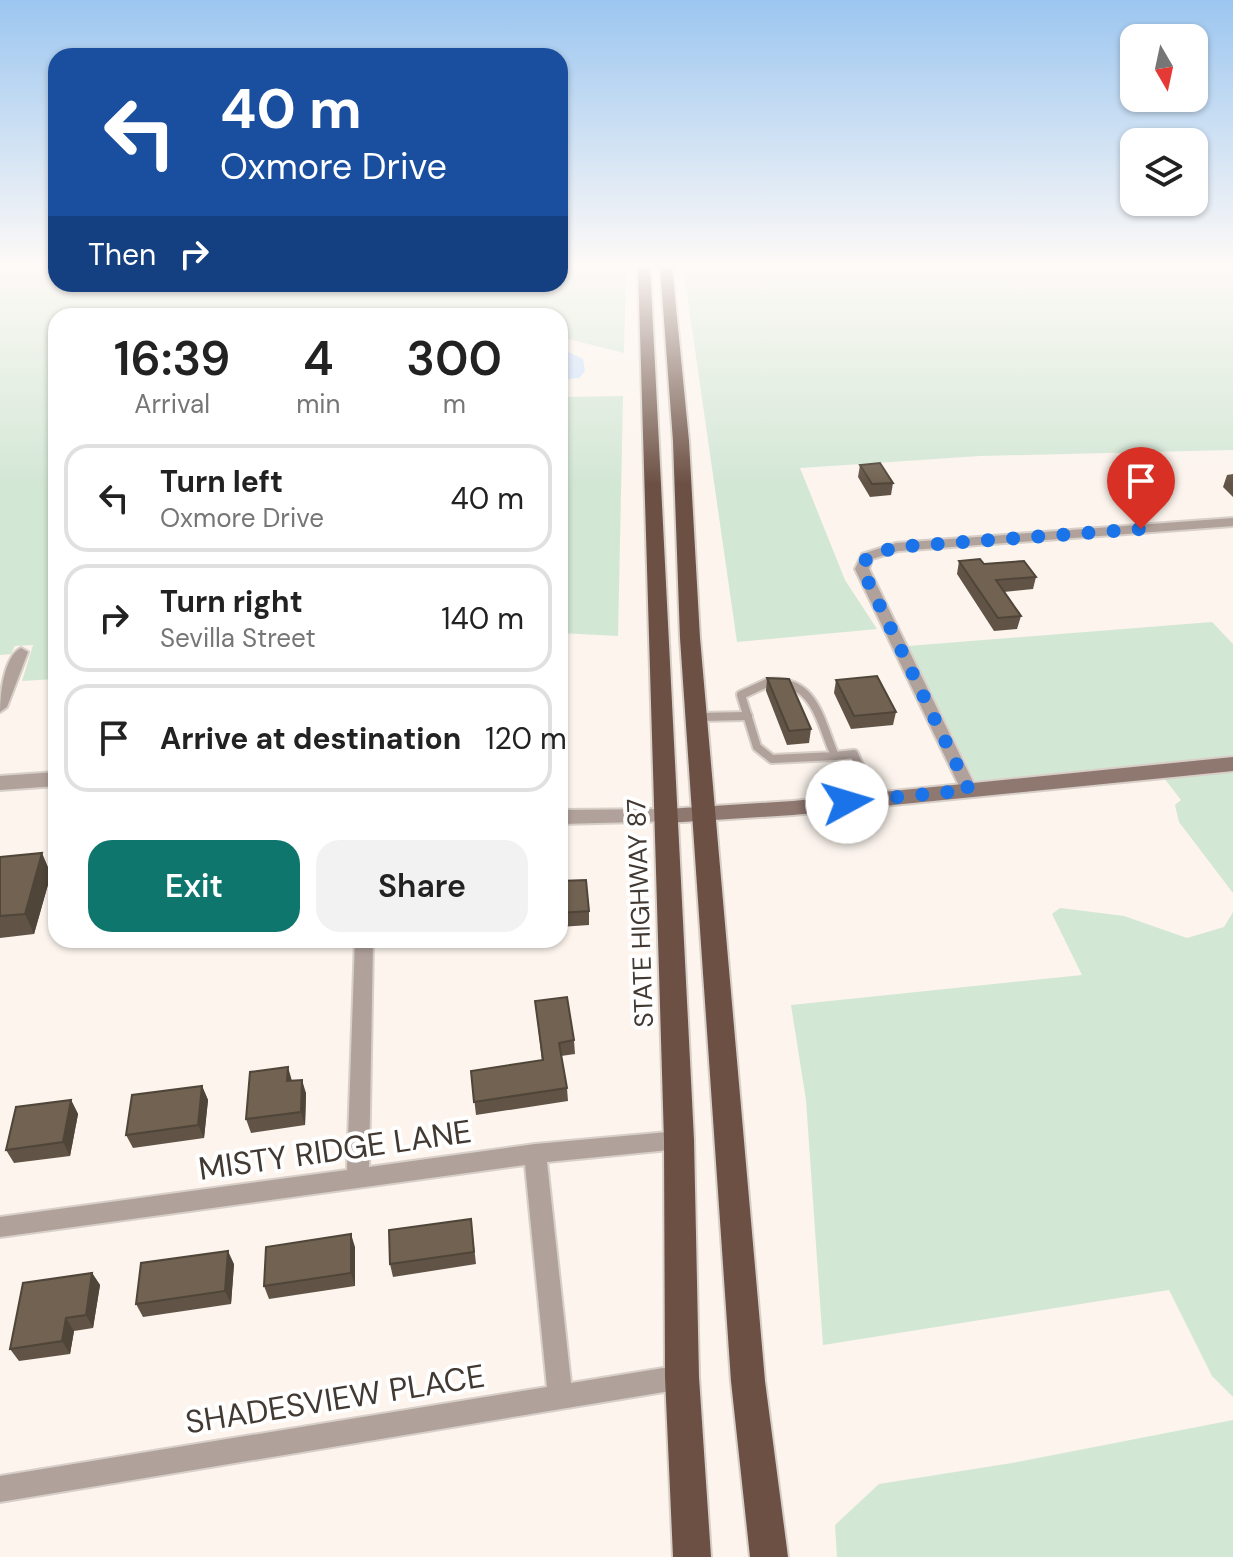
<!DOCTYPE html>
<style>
body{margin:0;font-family:"DM Sans",sans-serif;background:#f2f2f2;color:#222;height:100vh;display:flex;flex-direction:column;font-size:30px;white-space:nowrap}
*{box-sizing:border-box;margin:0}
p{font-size:26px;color:#767676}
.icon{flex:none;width:44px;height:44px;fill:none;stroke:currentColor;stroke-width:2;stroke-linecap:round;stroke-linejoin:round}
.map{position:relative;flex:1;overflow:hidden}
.drawer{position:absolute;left:48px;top:308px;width:520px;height:640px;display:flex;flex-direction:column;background:#fff;border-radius:24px;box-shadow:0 2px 6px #0004}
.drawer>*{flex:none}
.banner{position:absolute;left:48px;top:48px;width:520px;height:244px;border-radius:24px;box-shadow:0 2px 6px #0004;background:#1a4fa0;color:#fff;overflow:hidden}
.needle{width:52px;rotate:171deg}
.buttons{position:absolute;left:1120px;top:24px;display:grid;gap:16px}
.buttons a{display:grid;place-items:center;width:88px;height:88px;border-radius:16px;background:#fff;box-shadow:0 2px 6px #0004;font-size:40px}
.pin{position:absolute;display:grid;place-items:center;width:68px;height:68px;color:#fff;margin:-82px -34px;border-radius:50% 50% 50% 0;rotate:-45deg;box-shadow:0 0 8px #0007}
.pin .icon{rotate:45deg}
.me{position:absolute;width:88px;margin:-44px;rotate:84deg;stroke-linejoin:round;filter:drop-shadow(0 0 6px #0008)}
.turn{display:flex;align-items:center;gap:28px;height:168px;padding:0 40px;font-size:36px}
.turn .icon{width:104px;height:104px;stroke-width:2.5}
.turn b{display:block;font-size:56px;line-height:68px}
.then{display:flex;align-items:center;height:76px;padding:0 40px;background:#0003;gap:16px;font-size:30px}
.eta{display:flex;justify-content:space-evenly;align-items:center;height:136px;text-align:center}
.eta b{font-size:48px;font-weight:600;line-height:56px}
.cta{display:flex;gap:16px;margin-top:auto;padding:16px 40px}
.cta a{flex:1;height:92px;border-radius:24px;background:#0f766e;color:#fff;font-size:32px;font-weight:600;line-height:92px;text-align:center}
.cta a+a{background:#f2f2f2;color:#222}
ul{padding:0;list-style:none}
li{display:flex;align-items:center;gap:24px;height:108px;margin:0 16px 12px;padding:0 24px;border:4px solid #e0e0e0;border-radius:24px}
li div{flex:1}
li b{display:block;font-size:30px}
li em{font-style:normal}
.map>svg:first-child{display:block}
</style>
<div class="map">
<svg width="1233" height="1557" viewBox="0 0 1233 1557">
<rect width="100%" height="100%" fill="#fcf4ed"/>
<g fill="#d3e7d5">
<polygon points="0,266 56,266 56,284 560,284 560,266 626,266 624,353 560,337 560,316 56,316 56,679 22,681 33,645 15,646 11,654 0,655"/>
<polygon points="683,266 1233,266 1233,450 980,456 800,468 845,580 877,629 737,642"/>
<polygon points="623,396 618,636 560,633 560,397"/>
<polygon points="1212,622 1233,644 1233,756 975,781 908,646"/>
<polygon points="1233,772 1233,893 1179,822 1175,805 1181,800 1164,778"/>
<polygon points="1060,908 1124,916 1187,938 1224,927 1233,912 1233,1397 1212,1376 1169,1290 823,1345 806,1100 791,1005 1082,975 1052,914"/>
<polygon points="1233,1420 1233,1557 837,1557 835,1525 879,1484 1012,1463"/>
</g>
<polygon fill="#cae0fc" points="560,348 583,359 585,371 579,378 560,380"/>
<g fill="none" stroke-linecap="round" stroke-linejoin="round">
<g stroke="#d7cfc8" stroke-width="12">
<g id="service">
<path d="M767,683C815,678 819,719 835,756L772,759L757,747L741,695Z"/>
<polyline points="698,717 748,716"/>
<polyline points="835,756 854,754 874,800"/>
</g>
</g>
<g stroke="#d7cfc8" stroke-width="4">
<g id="minor">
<polygon points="1233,518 1233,526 898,551 872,559 869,569 977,790 969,795 963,794 855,569 862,554 896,543"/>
<path d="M21,648L28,652L7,707L0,712C0,694 4,656 21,648Z"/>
<polygon points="355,940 373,940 369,1167 535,1144 679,1131 686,1133 690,1140 686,1147 679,1149 547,1162 571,1383 682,1365 691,1368 694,1377 691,1386 682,1389 0,1502 0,1476 547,1387 525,1165 0,1237 0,1217 347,1170"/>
</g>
</g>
<g stroke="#d7cfc8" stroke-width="4">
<g id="tertiary">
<polygon points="56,772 56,786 0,790 0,776"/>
<polygon points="667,809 674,811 677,816 674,821 560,824 560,810"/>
</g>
</g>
<g stroke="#d7cfc8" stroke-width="4">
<polygon id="secondary" points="1233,757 1233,771 793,815 667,823 657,816 667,809 793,801"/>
</g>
<g stroke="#d7cfc8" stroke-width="4">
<g id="trunk">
<polygon points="638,266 650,266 694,1140 699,1377 711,1557 673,1557 665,1377 664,1140"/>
<polygon points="660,266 672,266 689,441 700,638 765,1381 788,1557 750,1557 731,1381 680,638 673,441"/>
</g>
</g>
<use href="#service" stroke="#b0a19b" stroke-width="8"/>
<use href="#minor" fill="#b0a19b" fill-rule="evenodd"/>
<use href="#tertiary" fill="#b0a19b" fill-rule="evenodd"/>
<use href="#secondary" fill="#8f7870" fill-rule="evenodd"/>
<use href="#trunk" fill="#6c5044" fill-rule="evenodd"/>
</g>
<g fill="#615446">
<polygon points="860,465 893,483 891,495 870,497 858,477"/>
<polygon points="1233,474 1233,497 1223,487 1227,475"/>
<polygon points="959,561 1036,577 1033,589 1004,592 1021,616 1017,629 994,631 957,574"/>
<polygon points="767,678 811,729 809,743 787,745 766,691"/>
<polygon points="836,680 896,712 893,725 851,729 834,693"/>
<polygon points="0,857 51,874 34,934 0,938"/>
<polygon points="560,881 589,911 589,925 560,927"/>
<polygon points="535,1001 574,1040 575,1054 561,1056 567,1088 568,1101 476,1115 471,1071 542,1061"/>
<polygon points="292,1081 306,1093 305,1125 251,1133 246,1119"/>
<polygon points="202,1086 208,1100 204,1138 133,1148 126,1135"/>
<polygon points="71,1100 78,1114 70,1156 14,1163 6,1150"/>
<polygon points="471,1219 476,1264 393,1277 390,1264"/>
<polygon points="355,1247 355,1286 269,1299 264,1286"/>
<polygon points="234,1264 231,1304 143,1317 136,1304"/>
<polygon points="92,1273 100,1285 93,1328 74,1331 70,1354 19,1361 10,1349"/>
</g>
<g fill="#4f4539">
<polygon points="42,853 51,874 34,934 25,914"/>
<polygon points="288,1067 292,1081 287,1081"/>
<polygon points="302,1080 306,1093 305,1125 301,1112"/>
<polygon points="202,1086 208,1100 204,1138 198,1125"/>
<polygon points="71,1100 78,1114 70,1156 63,1142"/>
<polygon points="351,1234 355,1247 355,1286 351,1273"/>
<polygon points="228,1251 234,1264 231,1304 225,1291"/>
<polygon points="92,1273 100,1285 93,1328 86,1315"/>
<polygon points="66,1318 74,1331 70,1354 62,1341"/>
</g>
<g fill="#716251" stroke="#4f4539" stroke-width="2">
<polygon points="880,463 893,483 872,484 860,465"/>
<polygon points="980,559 984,564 1024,561 1036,577 996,580 1021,616 998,618 959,561"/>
<polygon points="877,676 896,712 854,716 836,680"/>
<polygon points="767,678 789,679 811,729 789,731"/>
<polygon points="42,853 25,914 0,916 0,857"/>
<polygon points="586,880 589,911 560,913 560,881"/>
<polygon points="567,997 574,1040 559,1043 567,1088 474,1102 471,1071 543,1060 535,1001"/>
<polygon points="288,1067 287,1081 302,1080 301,1112 246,1119 250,1072"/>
<polygon points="202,1086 198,1125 126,1135 132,1095"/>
<polygon points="71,1100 63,1142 6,1150 16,1107"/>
<polygon points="471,1219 474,1252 390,1264 389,1230"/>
<polygon points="351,1234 351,1273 264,1286 266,1247"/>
<polygon points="228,1251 225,1291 136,1304 141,1263"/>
<polygon points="92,1273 86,1315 66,1318 62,1341 10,1349 23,1283"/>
</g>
<linearGradient id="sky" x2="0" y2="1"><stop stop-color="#9cc6f0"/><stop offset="0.55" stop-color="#fefaf7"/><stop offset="1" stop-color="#fefaf7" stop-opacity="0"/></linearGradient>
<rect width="1233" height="484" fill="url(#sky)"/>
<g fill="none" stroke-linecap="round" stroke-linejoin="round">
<polyline stroke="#1a73e8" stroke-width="14" stroke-dasharray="0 25.2" points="847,802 969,790 862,569 867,557 896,547 1141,529"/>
</g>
<g text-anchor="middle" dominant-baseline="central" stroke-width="8" stroke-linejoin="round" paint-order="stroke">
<g font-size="26" fill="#413932" stroke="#fff">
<text transform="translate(640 913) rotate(-92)">STATE HIGHWAY 87</text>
</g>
<g font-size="32" fill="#413932" stroke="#fff">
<text transform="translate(335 1150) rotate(-8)">MISTY RIDGE LANE</text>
<text transform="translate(335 1399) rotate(-9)">SHADESVIEW PLACE</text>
</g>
</g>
</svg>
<div class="buttons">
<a><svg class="needle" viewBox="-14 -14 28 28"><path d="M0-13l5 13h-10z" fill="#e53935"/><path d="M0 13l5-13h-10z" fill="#767676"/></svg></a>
<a><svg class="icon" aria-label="layers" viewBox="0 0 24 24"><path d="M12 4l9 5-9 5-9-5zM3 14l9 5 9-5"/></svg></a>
</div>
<div class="pin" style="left:1141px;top:529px;background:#d93025"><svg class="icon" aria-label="arrive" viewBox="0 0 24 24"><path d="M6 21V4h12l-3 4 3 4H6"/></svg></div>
<svg class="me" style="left:847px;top:802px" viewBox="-20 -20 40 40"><circle r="19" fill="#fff"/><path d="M0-13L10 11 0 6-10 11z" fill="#1a73e8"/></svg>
<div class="banner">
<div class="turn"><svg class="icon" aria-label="left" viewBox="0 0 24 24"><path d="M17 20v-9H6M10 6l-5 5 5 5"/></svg><div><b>40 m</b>Oxmore Drive</div></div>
<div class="then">Then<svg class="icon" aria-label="right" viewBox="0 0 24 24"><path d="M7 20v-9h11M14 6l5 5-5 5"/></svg></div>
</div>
<section class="drawer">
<div class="eta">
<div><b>16:39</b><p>Arrival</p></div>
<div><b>4</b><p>min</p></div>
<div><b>300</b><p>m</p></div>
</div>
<ul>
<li><svg class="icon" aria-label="left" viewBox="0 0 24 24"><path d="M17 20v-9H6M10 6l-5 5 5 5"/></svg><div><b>Turn left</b><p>Oxmore Drive</p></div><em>40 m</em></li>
<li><svg class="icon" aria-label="right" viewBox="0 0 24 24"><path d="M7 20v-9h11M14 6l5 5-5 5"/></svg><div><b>Turn right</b><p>Sevilla Street</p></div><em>140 m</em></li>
<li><svg class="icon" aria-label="arrive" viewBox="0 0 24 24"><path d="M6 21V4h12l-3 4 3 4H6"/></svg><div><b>Arrive at destination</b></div><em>120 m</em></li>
</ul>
<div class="cta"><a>Exit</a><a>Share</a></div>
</section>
</div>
